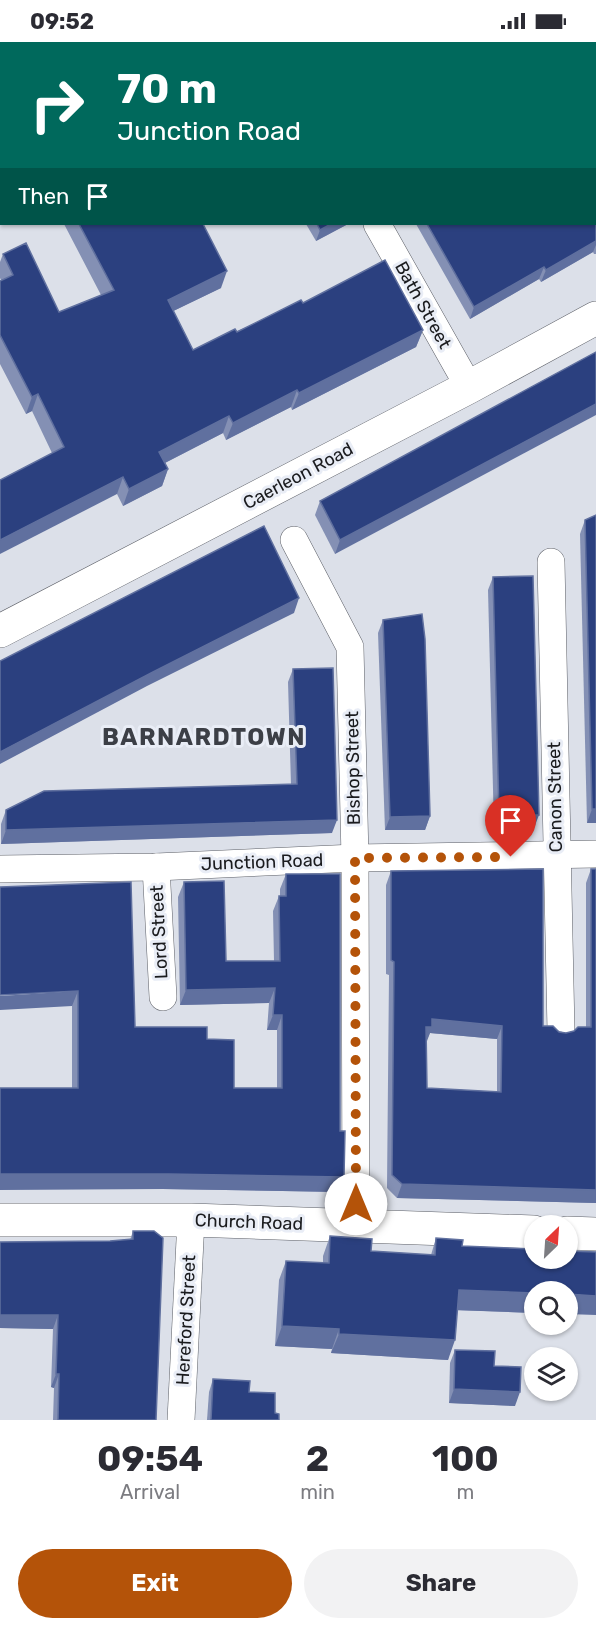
<!DOCTYPE html>
<style>
body{margin:0;font-family:Rubik,sans-serif;background:#f2f2f3;color:#2b2b33;height:100vh;display:flex;flex-direction:column;font-size:22px;white-space:nowrap}
*{box-sizing:border-box;margin:0}
p{font-size:20px;color:#7c7c81}
.icon{flex:none;width:33px;height:33px;fill:none;stroke:currentColor;stroke-width:2;stroke-linecap:round;stroke-linejoin:round}
.map{position:relative;height:1378px;overflow:hidden}
.side{display:flex;flex-direction:column;background:#fff;flex:1}
.side>*{flex:none}
.banner{position:absolute;left:0px;top:0px;width:597px;height:183px;box-shadow:0 2px 4px #0004;background:#00695c;color:#fff;overflow:hidden}
.needle{width:39px;rotate:25deg}
.buttons{position:absolute;left:524px;top:1173px;display:grid;gap:12px}
.buttons a{display:grid;place-items:center;width:54px;height:54px;border-radius:50%;background:#fff;box-shadow:0 2px 4px #0004;font-size:30px}
.pin{position:absolute;display:grid;place-items:center;width:51px;height:51px;color:#fff;margin:-62px -26px;border-radius:50% 50% 50% 0;rotate:-45deg;box-shadow:0 0 6px #0007}
.pin .icon{rotate:45deg}
.me{position:absolute;width:66px;margin:-33px;rotate:0deg;stroke-linejoin:round;filter:drop-shadow(0 0 4px #0008)}
.turn{display:flex;align-items:center;gap:21px;height:126px;padding:0 18px;font-size:27px}
.turn .icon{width:78px;height:78px;stroke-width:2.5}
.turn b{display:block;font-size:42px;line-height:51px}
.then{display:flex;align-items:center;height:57px;padding:0 18px;background:#0003;gap:12px;font-size:22px}
.eta{display:flex;justify-content:space-evenly;align-items:center;height:102px;text-align:center}
.eta b{font-size:36px;font-weight:700;line-height:42px}
.primary-button{display:flex;gap:12px;margin-top:auto;padding:12px 18px}
.primary-button a{flex:1;height:69px;border-radius:36px;background:#b45309;color:#fff;font-size:24px;font-weight:700;line-height:69px;text-align:center}
.primary-button a+a{background:#f2f2f3;color:#2b2b33}
.status{display:flex;justify-content:space-between;align-items:center;height:42px;padding:0 30px;background:#fff;direction:ltr}
.status svg{height:16px;fill:currentColor}
.map>svg:first-child{display:block}
</style>
<div class="status"><b>09:52</b><svg viewBox="0 0 49 12"><path d="M0 12V9h3v3zM5 12V6h3v6zM10 12V3h3v9zM15 12V0h3v12zM26 1h20v11H26zM47 4h2v5h-2z"/></svg></div>
<div class="map">
<svg width="596" height="1378" viewBox="0 0 596 1378">
<rect width="100%" height="100%" fill="#dce0e9"/>
<g fill="none" stroke-linecap="round" stroke-linejoin="round">
<g stroke="#5c5f67" stroke-width="28">
<g id="street">
<polyline points="274,0 275,2"/>
<polyline points="54,2 55,0"/>
<polyline points="310,2 313,0"/>
<polyline points="0,56 2,54"/>
<polyline points="377,182 469,345"/>
<polyline points="294,498 350,605 355,816 356,1183"/>
<polyline points="551,520 561,989"/>
<polyline points="156,825 163,955"/>
<polyline points="0,827 156,825 355,816 596,812"/>
<polyline points="181,1378 191,1178"/>
</g>
</g>
<g stroke="#5c5f67" stroke-width="34">
<g id="secondary">
<polyline points="0,589 469,345 596,276"/>
<polyline points="0,1178 191,1178 534,1190"/>
<polyline points="567,1191 596,1192"/>
</g>
</g>
<use href="#street" stroke="#fff" stroke-width="27"/>
<use href="#secondary" stroke="#fff" stroke-width="33"/>
</g>
<g fill="#8490b4" fill-rule="evenodd">
<polygon points="205,0 260,0 261,2 206,2"/>
<polygon points="596,117 596,212 594,212 593,210 541,240 539,237 470,277 416,182 596,182"/>
<polygon points="64,182 203,182 221,246 173,269 193,308 303,261 423,288 416,305 292,368 291,365 226,398 223,391 165,421 168,427 162,444 123,464 117,452 52,411 32,369 26,372 0,322 0,239 1,238 0,236 0,220 3,212 59,270 101,253"/>
<polygon points="306,182 348,182 316,199"/>
<polygon points="596,310 335,512 315,473 320,459"/>
<polygon points="596,473 596,781 587,781 580,492 585,478"/>
<polygon points="493,535 534,786 494,787 488,548"/>
<polygon points="383,578 430,774 425,788 385,788 378,591"/>
<polygon points="293,627 332,791 1,802 1,782 6,768 291,743 288,640"/>
<path d="M591,827H596V1161L397,1156L387,1146L389,933L386,932V843L391,829L543,984L566,991L586,985V841ZM430,991L497,997V1050L427,1046L426,999Z"/>
<polygon points="286,832 339,1150 163,1147 72,1046 72,964 0,845 135,985 207,997 234,1046 277,1046 277,988 267,988 269,961 180,963 178,855 184,840 226,919 274,919 273,869 279,854 280,854 280,847"/>
<polygon points="133,1189 156,1378 53,1378 54,1346 51,1345 53,1287 0,1286 110,1199 130,1198"/>
<polygon points="330,1194 371,1209 431,1213 436,1196 462,1204 534,1250 534,1271 457,1268 448,1318 331,1311 332,1307 275,1304 279,1238 286,1219 323,1221 323,1214"/>
<polygon points="455,1308 515,1364 449,1361 450,1321"/>
<polygon points="213,1337 249,1350 275,1371 279,1378 207,1378 209,1350"/>
</g>
<g fill="#60709f">
<polygon points="0,141 2,141 2,159 0,164"/>
<polygon points="331,182 348,182 316,199 320,188"/>
<polygon points="596,199 596,203 593,210 541,240 546,228"/>
<polygon points="544,225 539,237 470,277 474,265"/>
<polygon points="227,229 221,246 161,275 168,258"/>
<polygon points="423,288 416,305 292,368 299,351"/>
<polygon points="297,348 291,365 226,398 233,381"/>
<polygon points="38,352 32,369 26,372 32,355"/>
<polygon points="596,362 596,373 335,512 340,498"/>
<polygon points="229,374 223,391 153,427 159,410"/>
<polygon points="168,427 162,444 123,464 129,447"/>
<polygon points="123,435 117,452 0,512 0,498"/>
<polygon points="299,556 294,571 147,644 0,722 0,710 153,630"/>
<polygon points="592,767 596,767 596,781 587,781"/>
<polygon points="499,773 539,773 534,786 494,787"/>
<polygon points="430,774 425,788 385,788 390,775"/>
<polygon points="337,778 332,791 1,802 6,788"/>
<polygon points="275,946 269,961 180,963 186,948"/>
<polygon points="78,949 72,964 0,968 0,954"/>
<polygon points="273,973 282,973 277,988 267,988"/>
<polygon points="432,977 502,984 497,997 430,991 427,999 421,999 426,985"/>
<polygon points="0,1132 169,1132 344,1135 339,1150 163,1147 0,1148"/>
<polygon points="402,1142 596,1148 596,1161 397,1156"/>
<polygon points="459,1248 534,1251 534,1271 452,1268"/>
<polygon points="567,1252 596,1254 596,1273 567,1272"/>
<polygon points="0,1273 58,1273 53,1287 0,1286"/>
<polygon points="282,1284 339,1287 332,1307 275,1304"/>
<polygon points="339,1292 455,1298 448,1318 331,1311"/>
<polygon points="56,1332 59,1332 54,1346 51,1345"/>
<polygon points="454,1347 520,1350 515,1364 449,1361"/>
</g>
<g fill="#2b407f" stroke="#60709f" stroke-width="1.5" fill-rule="evenodd">
<polygon points="110,0 140,0 141,2 110,2"/>
<polygon points="215,0 260,0 261,2 216,2"/>
<polygon points="353,0 371,0 371,2 350,2"/>
<polygon points="2,97 2,141 0,141 0,98"/>
<polygon points="596,117 596,199 546,228 544,225 474,265 427,182 596,182"/>
<polygon points="0,146 2,149 2,155 0,155"/>
<polygon points="79,182 203,182 227,229 168,258 193,308 235,287 237,290 301,258 303,261 385,218 423,288 299,351 297,348 233,381 229,374 159,410 168,427 129,447 123,435 0,498 0,438 64,405 38,352 32,355 0,293 0,239 13,233 3,212 26,201 59,270 114,248"/>
<polygon points="317,182 331,182 320,188"/>
<polygon points="596,310 596,362 340,498 320,459"/>
<polygon points="596,473 596,767 592,767 585,478"/>
<polygon points="264,484 299,556 153,630 0,710 0,619"/>
<polygon points="533,534 539,773 499,773 493,535"/>
<polygon points="422,572 425,597 430,774 390,775 383,578"/>
<polygon points="333,626 337,778 6,788 6,768 44,749 297,742 293,627"/>
<path d="M543,827V984H553L559,990L566,991L574,989L578,985H591V827H596V1148L402,1142L392,1133L394,920L391,918V829ZM432,977L502,984L501,1050L427,1046L426,985H432Z"/>
<polygon points="286,832 340,832 340,1089 345,1089 344,1135 169,1132 0,1132 0,1046 78,1046 78,949 0,953 0,845 131,840 135,985 207,985 207,997 234,998 234,1046 282,1046 282,973 273,973 275,946 186,948 184,840 224,839 226,919 280,919 279,854 286,854"/>
<polygon points="133,1189 154,1189 163,1196 156,1378 58,1378 59,1332 56,1332 58,1273 0,1273 0,1200 110,1199 133,1197"/>
<polygon points="330,1194 372,1197 371,1209 435,1213 436,1196 463,1198 462,1204 534,1207 534,1216 567,1216 567,1209 596,1210 596,1254 567,1252 567,1250 534,1250 534,1251 459,1248 455,1298 339,1292 339,1287 282,1284 286,1219 329,1221"/>
<polygon points="455,1308 495,1309 494,1324 521,1325 520,1350 454,1347"/>
<polygon points="213,1337 250,1339 249,1350 275,1351 275,1371 279,1372 279,1378 211,1378"/>
</g>
<g fill="none" stroke-linecap="round" stroke-linejoin="round">
<polyline stroke="#b45309" stroke-width="10" stroke-dasharray="0 18" points="356,1162 355,816 511,815"/>
</g>
<g text-anchor="middle" dominant-baseline="central" stroke-width="6" stroke-linejoin="round" paint-order="stroke">
<g font-size="18" fill="#1a1b1e" stroke="#e9edf6">
<text transform="translate(423 263) rotate(61)">Bath Street</text>
<text transform="translate(298 434) rotate(-28)">Caerleon Road</text>
<text transform="translate(353 726) rotate(-91)">Bishop Street</text>
<text transform="translate(555 755) rotate(-91)">Canon Street</text>
<text transform="translate(262 820) rotate(-2)">Junction Road</text>
<text transform="translate(159 890) rotate(-93)">Lord Street</text>
<text transform="translate(249 1180) rotate(2)">Church Road</text>
<text transform="translate(186 1278) rotate(-87)">Hereford Street</text>
</g>
<g font-size="24" font-weight="bold" letter-spacing="1.5" fill="#3c3f46" stroke="#e9edf6">
<text x="204" y="695">BARNARDTOWN</text>
</g>
</g>
</svg>
<div class="buttons">
<a><svg class="needle" viewBox="-14 -14 28 28"><path d="M0-13l5 13h-10z" fill="#e53935"/><path d="M0 13l5-13h-10z" fill="#7c7c81"/></svg></a>
<a><svg class="icon" aria-label="search" viewBox="0 0 24 24"><circle cx="10" cy="10" r="6"/><path d="M15 15l6 6"/></svg></a>
<a><svg class="icon" aria-label="layers" viewBox="0 0 24 24"><path d="M12 4l9 5-9 5-9-5zM3 14l9 5 9-5"/></svg></a>
</div>
<div class="pin" style="left:511px;top:815px;background:#d93025"><svg class="icon" aria-label="arrive" viewBox="0 0 24 24"><path d="M6 21V4h12l-3 4 3 4H6"/></svg></div>
<svg class="me" style="left:356px;top:1162px" viewBox="-20 -20 40 40"><circle r="19" fill="#fff"/><path d="M0-13L10 11 0 6-10 11z" fill="#b45309"/></svg>
<div class="banner">
<div class="turn"><svg class="icon" aria-label="right" viewBox="0 0 24 24"><path d="M7 20v-9h11M14 6l5 5-5 5"/></svg><div><b>70 m</b>Junction Road</div></div>
<div class="then">Then<svg class="icon" aria-label="arrive" viewBox="0 0 24 24"><path d="M6 21V4h12l-3 4 3 4H6"/></svg></div>
</div>
</div>
<section class="side">
<div class="eta">
<div><b>09:54</b><p>Arrival</p></div>
<div><b>2</b><p>min</p></div>
<div><b>100</b><p>m</p></div>
</div>
<div class="primary-button"><a>Exit</a><a>Share</a></div>
</section>
